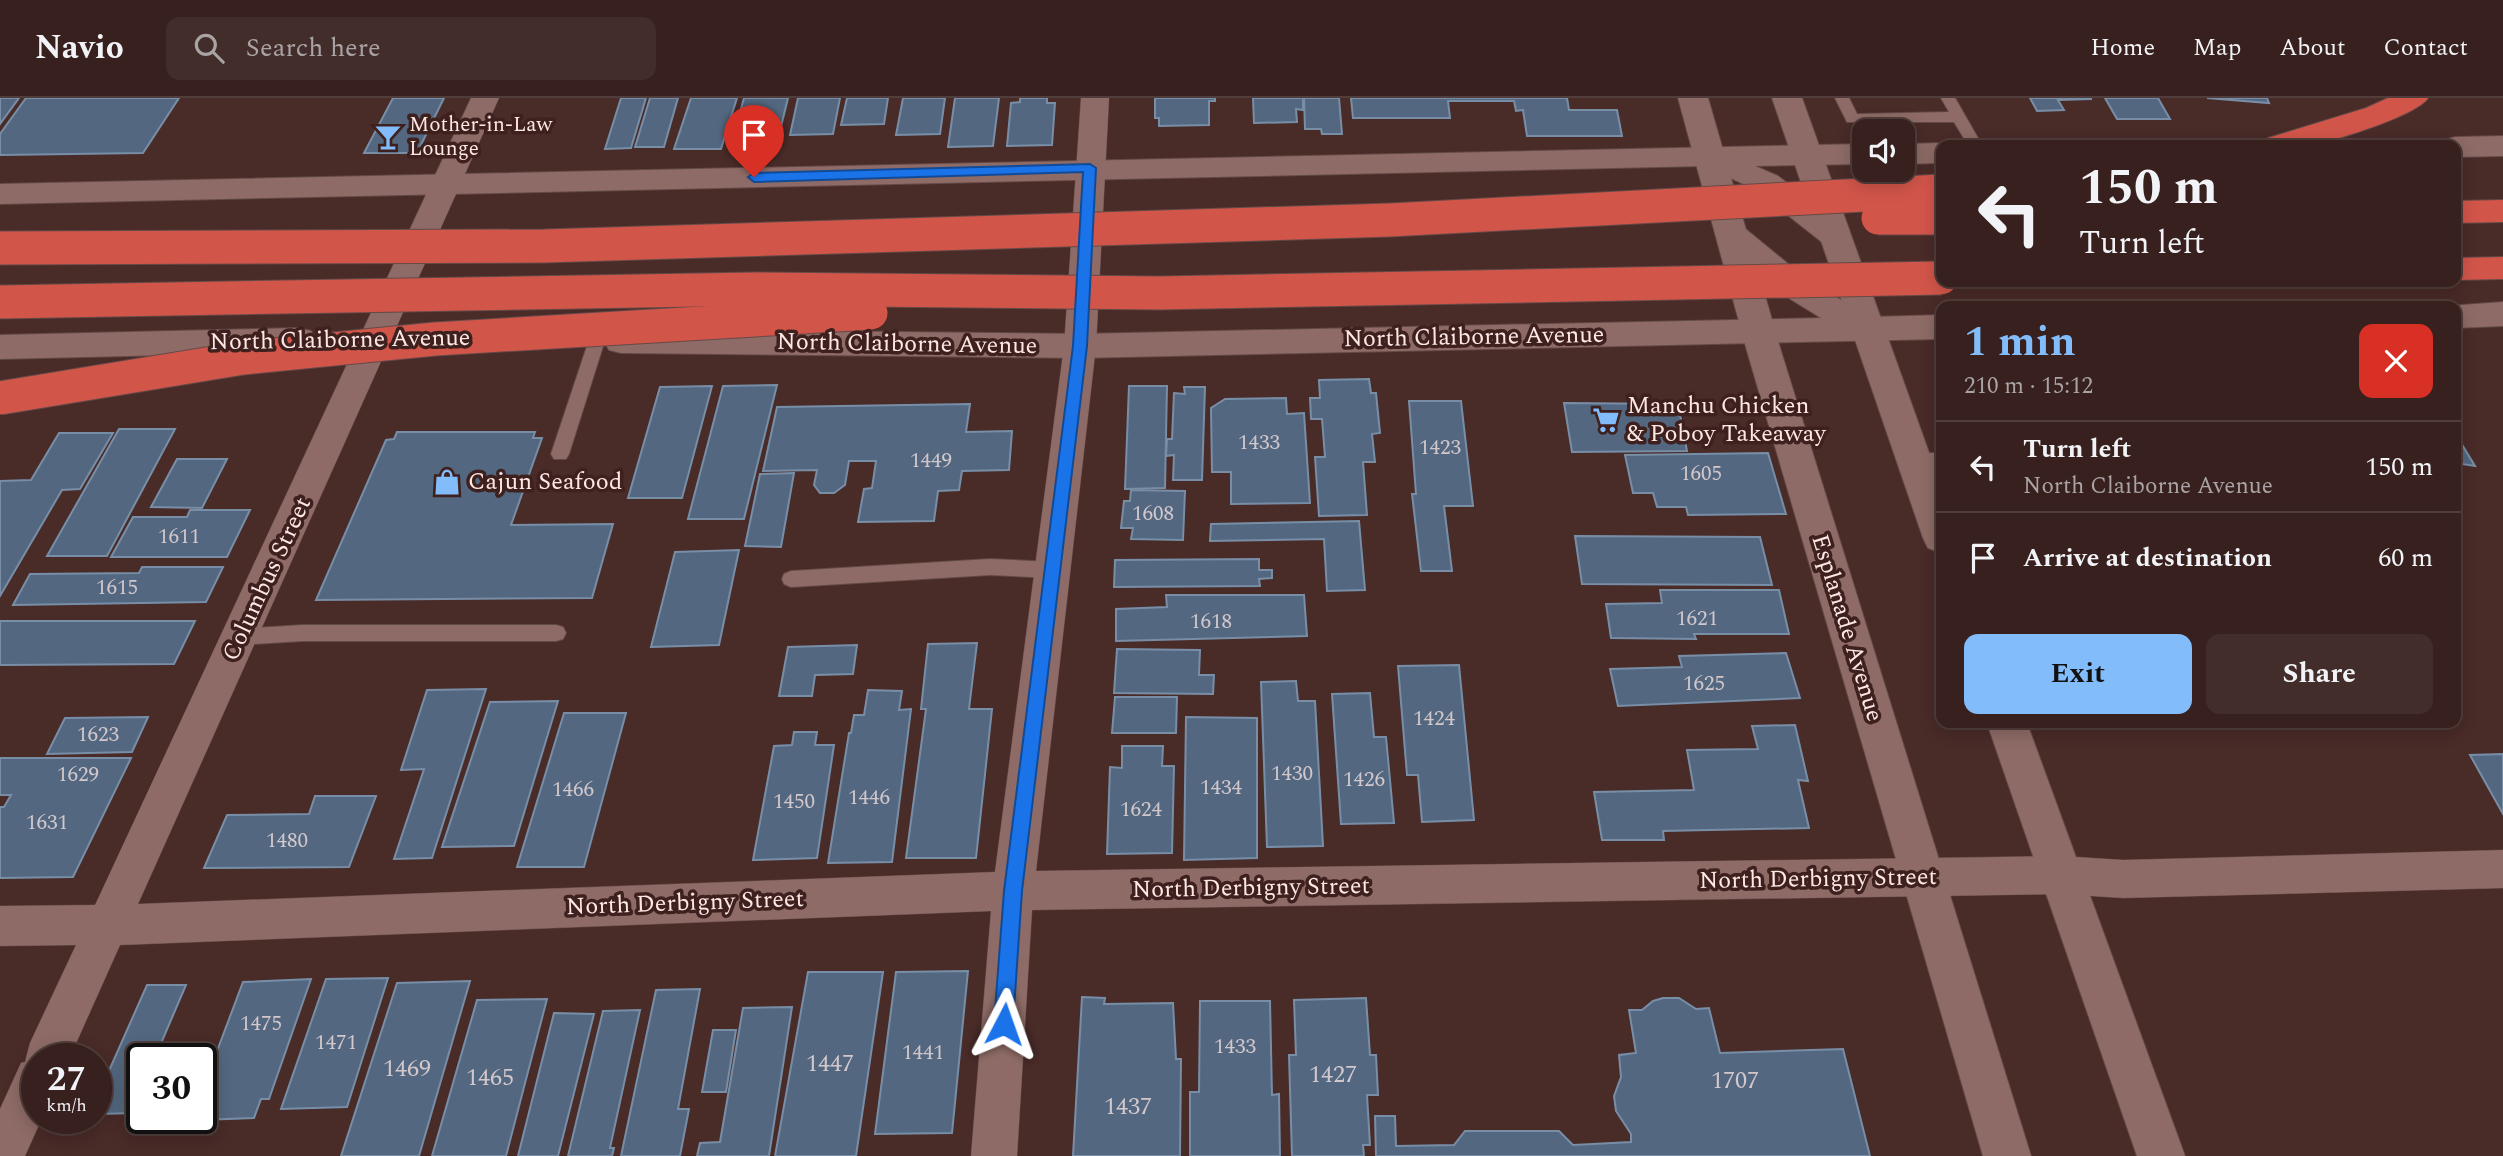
<!DOCTYPE html>
<meta charset="utf-8">
<style>
body{margin:0;font-family:Spectral,serif;background:#422d2b;color:#f1f3f6;height:100vh;display:flex;flex-direction:column;font-size:26px;white-space:nowrap}
*{box-sizing:border-box;margin:0}
p{font-size:23px;color:#aaa3a4}
.icon{flex:none;width:38px;height:38px;fill:none;stroke:currentColor;stroke-width:2;stroke-linecap:round;stroke-linejoin:round}
.map{position:relative;flex:1;overflow:hidden}
.drawer{position:absolute;left:1936px;top:203px;width:525px;height:427px;display:flex;flex-direction:column;background:#37201e;border-radius:14px;box-shadow:0 4px 18px #0003,0 0 0 2px #513e3c}
.drawer>*{flex:none}
.guide{position:absolute;left:1936px;top:42px;width:525px;height:147px;border-radius:14px;box-shadow:0 4px 18px #0003,0 0 0 2px #513e3c;background:#37201e;color:#f1f3f6;overflow:hidden}
.buttons{position:absolute;left:1852px;top:21px;display:grid;gap:14px}
.buttons a{display:grid;place-items:center;width:63px;height:63px;border-radius:14px;background:#37201e;box-shadow:0 4px 18px #0003,0 0 0 2px #513e3c;font-size:35px}
.speed{position:absolute;left:21px;top:945px;display:flex;gap:14px;font-size:35px;font-weight:700;text-align:center}
.speed>*{display:grid;place-content:center;width:91px;height:91px;border-radius:50%;background:#37201e;box-shadow:0 4px 18px #0003,0 0 0 2px #513e3c;line-height:1}
.speed small{font-size:18px;font-weight:400}
.speed .limit{border:4px solid #111;border-radius:10px;background:#fff;color:#111}
.pin{position:absolute;display:grid;place-items:center;width:60px;height:60px;color:#fff;margin:-72px -30px;border-radius:50% 50% 50% 0;rotate:-45deg;box-shadow:0 0 7px #0007}
.pin .icon{rotate:45deg}
.me{position:absolute;width:77px;margin:-38px;rotate:4deg;stroke-linejoin:round;filter:drop-shadow(0 0 5px #0008)}
.turn{display:flex;align-items:center;gap:24px;height:147px;padding:0 28px;font-size:32px}
.turn .icon{width:91px;height:91px;stroke-width:2.5}
.turn b{display:block;font-size:49px;line-height:60px}
.round{display:grid;place-items:center;flex:none;width:74px;height:74px;border-radius:14px;background:#422d2b}
.headline{display:flex;align-items:center;justify-content:space-between;height:119px;padding:0 28px}
h1{font-size:42px;font-weight:700;line-height:52px;color:#83bcfb}
.action{display:flex;gap:14px;margin-top:auto;padding:14px 28px}
.action a{flex:1;height:80px;border-radius:14px;background:#83bcfb;color:#111;font-size:28px;font-weight:700;line-height:80px;text-align:center}
.action a+a{background:#422d2b;color:#f1f3f6}
ul{padding:0;list-style:none}
li{display:flex;align-items:center;gap:21px;height:91px;padding:0 28px;border-top:2px solid #513e3c}
li div{flex:1}
li b{display:block;font-size:26px}
li em{font-style:normal}
header{display:flex;align-items:center;gap:42px;box-sizing:border-box;height:98px;padding:0 35px;background:#37201e;border-bottom:2px solid #513e3c}
header strong{font-size:33px}
nav{display:flex;gap:38px;margin-inline-start:auto;font-size:24px}
.search{width:490px;height:63px;background:#422d2b;display:flex;align-items:center;gap:18px;box-sizing:border-box;padding:0 24px;border-radius:14px;color:#aaa3a4;font-size:26px}
.map>svg:first-child{display:block}
</style>
<header>
<strong>Navio</strong>
<div class="search"><svg class="icon" aria-label="search" viewBox="0 0 24 24"><circle cx="10" cy="10" r="6"/><path d="M15 15l6 6"/></svg>Search here</div>
<nav><a>Home</a><a>Map</a><a>About</a><a>Contact</a></nav>
</header>
<div class="map">
<svg width="2503" height="1058" viewBox="0 0 2503 1058">
<rect width="100%" height="100%" fill="#492b28"/>
<g fill="#536880" stroke="#788ea7" stroke-width="2">
<polygon points="0,0 19,0 0,26"/>
<polygon points="26,0 179,0 143,55 0,57 0,36"/>
<polygon points="393,0 444,0 417,55 364,55"/>
<polygon points="621,0 646,0 631,50 605,51"/>
<polygon points="650,0 678,0 664,49 635,49"/>
<polygon points="691,0 737,0 721,51 674,51"/>
<polygon points="744,0 788,0 777,45 749,46 755,24 737,25"/>
<polygon points="798,0 840,0 833,36 790,37"/>
<polygon points="847,0 888,0 884,26 841,27"/>
<polygon points="903,0 945,0 940,36 896,37"/>
<polygon points="955,0 999,0 993,48 948,49"/>
<polygon points="1020,0 1047,0 1047,5 1055,5 1052,47 1007,48 1011,5 1020,4"/>
<polygon points="1155,0 1215,0 1215,3 1209,3 1209,27 1159,28 1159,20 1155,20"/>
<polygon points="1253,0 1303,0 1303,12 1296,11 1297,24 1254,25"/>
<polygon points="1304,0 1339,0 1342,36 1322,36 1321,31 1305,31"/>
<polygon points="1351,0 1567,0 1569,12 1617,12 1622,38 1527,38 1523,12 1516,13 1514,3 1448,3 1450,20 1353,20"/>
<polygon points="2030,0 2091,0 2091,1 2058,2 2064,12 2037,13"/>
<polygon points="2105,0 2158,0 2170,21 2117,21"/>
<polygon points="2207,0 2267,0 2269,5"/>
<polygon points="1369,281 1371,295 1376,295 1380,335 1372,336 1375,364 1363,364 1367,417 1319,418 1315,359 1325,359 1322,321 1311,321 1310,300 1320,300 1319,282"/>
<polygon points="777,287 744,421 688,421 723,288"/>
<polygon points="712,288 682,400 628,400 660,289"/>
<polygon points="1129,288 1167,288 1165,390 1125,391"/>
<polygon points="1184,289 1205,289 1202,382 1173,382 1174,357 1166,358 1167,341 1172,341 1174,295 1185,296"/>
<polygon points="1286,300 1287,316 1304,315 1310,405 1231,406 1231,374 1212,374 1211,310 1225,301"/>
<polygon points="1409,303 1461,303 1473,408 1444,408 1452,473 1421,473 1412,396 1416,396"/>
<polygon points="1564,305 1678,306 1687,353 1572,354"/>
<polygon points="970,306 966,334 1012,333 1009,372 962,373 959,392 938,393 934,423 858,424 864,391 872,390 876,363 849,363 845,387 834,395 820,395 814,387 817,372 763,373 777,309"/>
<polygon points="119,331 175,331 107,458 47,458"/>
<polygon points="397,334 535,334 533,340 542,340 511,427 613,426 592,500 316,502 386,342 394,341"/>
<polygon points="59,335 113,335 80,391 62,392 0,498 0,383 31,382"/>
<polygon points="2455,335 2475,368 2455,365"/>
<polygon points="1768,355 1786,416 1688,417 1686,409 1657,409 1653,395 1633,395 1625,357"/>
<polygon points="177,361 227,361 202,410 151,409"/>
<polygon points="794,375 781,449 745,448 760,376"/>
<polygon points="1131,392 1185,393 1183,442 1131,441 1133,430 1121,430 1124,403 1130,403"/>
<polygon points="190,412 250,412 227,459 111,459 133,419 187,419"/>
<polygon points="1359,423 1365,492 1327,493 1324,441 1210,443 1211,426"/>
<polygon points="1575,438 1760,439 1772,487 1582,486"/>
<polygon points="739,452 719,547 651,549 675,454"/>
<polygon points="1259,461 1259,472 1272,472 1272,480 1259,481 1260,488 1114,489 1115,462"/>
<polygon points="142,469 223,469 206,504 13,507 30,476 139,475"/>
<polygon points="1660,492 1779,492 1789,536 1694,536 1696,541 1611,540 1606,506 1662,505"/>
<polygon points="1166,497 1304,497 1307,538 1116,543 1116,511 1167,509"/>
<polygon points="0,523 195,523 174,566 0,567"/>
<polygon points="977,545 969,611 992,611 976,760 906,760 926,611 921,611 928,546"/>
<polygon points="857,547 853,576 815,577 812,598 779,598 788,549"/>
<polygon points="1117,551 1200,552 1199,577 1214,577 1213,596 1114,595"/>
<polygon points="1786,555 1800,600 1618,608 1610,571 1682,569 1679,558"/>
<polygon points="1459,567 1474,722 1422,724 1418,677 1407,677 1398,568"/>
<polygon points="1296,583 1298,603 1315,603 1323,748 1267,749 1261,584"/>
<polygon points="486,591 432,760 394,761 424,671 401,672 427,592"/>
<polygon points="868,592 902,593 899,612 911,611 892,764 828,765 849,635 851,635 854,617 864,617"/>
<polygon points="1370,595 1374,639 1386,639 1394,725 1341,726 1332,596"/>
<polygon points="1115,599 1177,599 1176,635 1112,635"/>
<polygon points="558,603 514,748 442,749 490,604"/>
<polygon points="564,615 626,615 584,769 517,769"/>
<polygon points="148,619 132,654 47,656 65,620"/>
<polygon points="1186,619 1257,620 1257,760 1184,762"/>
<polygon points="1795,627 1808,683 1798,682 1809,730 1663,733 1664,742 1602,742 1594,694 1694,692 1687,652 1758,651 1752,628"/>
<polygon points="794,634 817,634 815,647 834,647 817,760 753,762 774,648 792,647"/>
<polygon points="1122,648 1163,648 1162,668 1174,668 1172,755 1107,756 1110,669 1122,670"/>
<polygon points="2503,656 2503,716 2470,657"/>
<polygon points="0,660 131,660 73,779 0,780 0,709 4,709 11,697 0,697"/>
<polygon points="315,698 376,698 349,769 204,770 227,717 309,716"/>
<polygon points="968,873 952,1035 875,1036 896,874"/>
<polygon points="808,874 883,874 856,1058 775,1058"/>
<polygon points="388,880 347,1009 281,1011 326,881"/>
<polygon points="311,881 269,1001 261,1001 254,1020 198,1022 201,1020 218,969 211,969 243,884"/>
<polygon points="470,883 419,1058 341,1058 397,885"/>
<polygon points="147,887 186,887 156,957 160,957 158,961 142,961 142,1001 136,1015 96,1016 96,1002"/>
<polygon points="700,891 678,1011 689,1011 680,1058 621,1058 656,892"/>
<polygon points="1082,899 1105,900 1104,906 1173,905 1176,961 1181,961 1180,1058 1073,1058"/>
<polygon points="1366,900 1370,957 1376,957 1378,997 1367,997 1370,1047 1363,1047 1364,1058 1292,1058 1289,957 1296,957 1294,902"/>
<polygon points="1663,900 1679,900 1696,911 1709,910 1720,955 1843,951 1870,1058 1376,1058 1375,1018 1395,1018 1396,1048 1454,1047 1465,1033 1559,1033 1573,1047 1631,1044 1631,1036 1616,1013 1614,998 1621,979 1619,957 1636,955 1629,912 1642,912 1653,903"/>
<polygon points="547,901 506,1058 432,1058 477,902"/>
<polygon points="1200,903 1270,903 1272,997 1279,996 1280,1058 1190,1058 1190,994 1199,994"/>
<polygon points="792,909 769,1058 697,1058 700,1045 720,1044 743,910"/>
<polygon points="640,912 610,1050 614,1050 612,1058 568,1058 603,913"/>
<polygon points="554,915 594,916 558,1058 518,1058"/>
<polygon points="713,932 736,932 726,994 702,994"/>
</g>
<g fill="none" stroke-linecap="round" stroke-linejoin="round">
<g stroke="#644a47" stroke-width="2">
<g id="service">
<polygon points="1835,0 1849,0 1857,16 1949,14 1941,0 1955,0 1982,47 1968,47 1954,24 1847,24"/>
<polygon points="597,236 605,242 569,356 566,361 554,361 551,356 589,242"/>
<polygon points="1913,355 1941,355 1941,369 1907,367 1904,362 1907,357"/>
<polygon points="990,461 1053,464 1060,467 1062,472 1060,477 1053,480 990,477 791,489 784,486 782,481 784,476 791,473"/>
<polygon points="303,527 556,527 563,529 566,535 563,541 556,543 303,543 240,547 233,545 230,539 233,533 240,531"/>
</g>
</g>
<g stroke="#644a47" stroke-width="1">
<polygon id="minor" points="471,0 499,0 138,806 995,774 1064,248 1081,0 1109,0 1096,248 1036,773 2061,758 2123,762 2503,752 2503,790 2123,800 2061,796 1032,812 1017,1058 971,1058 991,813 120,847 69,961 37,961 37,1020 42,1020 25,1058 0,1058 0,1011 21,965 25,964 30,945 76,847 0,848 0,808 95,807"/>
</g>
<g stroke="#644a47" stroke-width="2">
<g id="tertiary">
<polygon points="1678,0 1708,0 1781,253 2031,1058 1983,1058 1747,253"/>
<polygon points="1772,0 1802,0 1941,388 1941,455 1928,450 1923,440"/>
<polygon points="1987,625 2027,625 2185,1058 2137,1058"/>
</g>
</g>
<g stroke="#644a47" stroke-width="2">
<g id="secondary">
<polygon points="2503,38 2503,58 2455,59 2455,47 2441,47 2444,42 2455,39"/>
<polygon points="1941,45 1949,47 1941,47 1941,65 1902,66 1902,46"/>
<polygon points="1864,46 1864,66 1755,68 1778,78 1845,129 1850,137 1845,145 1834,148 1823,145 1756,92 1705,68 0,106 0,86"/>
<polygon points="1731,125 1742,128 1809,183 1870,219 1941,217 1941,241 1080,260 621,255 609,252 604,243 609,234 621,231 1080,236 1821,220 1787,199 1720,144 1715,136 1720,128"/>
<polygon points="2503,204 2503,228 2455,230 2455,208 2448,208"/>
<polygon points="299,230 311,233 316,242 311,251 299,254 0,261 0,237"/>
</g>
</g>
<g stroke="#644a47" stroke-width="2">
<g id="motorway">
<path d="M2388,0H2428C2416,18 2336,42 2313,47C2298,50 2279,48 2264,47L2268,40L2366,10Z"/>
<polygon points="2503,102 2503,124 2455,125 2455,103"/>
<polygon points="2503,159 2503,181 2455,182 2455,160"/>
</g>
</g>
<use href="#service" fill="#8e6b66" fill-rule="evenodd"/>
<use href="#minor" fill="#8e6b66" fill-rule="evenodd"/>
<use href="#tertiary" fill="#8e6b66" fill-rule="evenodd"/>
<use href="#secondary" fill="#8e6b66" fill-rule="evenodd"/>
<use href="#motorway" fill="#d2554a" fill-rule="evenodd"/>
<g stroke="#644a47" stroke-width="35" stroke-linecap="butt">
<g id="motorway-bridge">
<polyline points="1878,120 1941,120"/>
<polyline points="0,150 544,148 1390,122 1941,93"/>
<polyline points="0,204 754,191 1159,195 1941,180"/>
<polyline points="0,300 243,260 435,241 871,215"/>
</g>
</g>
<use href="#motorway-bridge" stroke="#d2554a" stroke-width="33"/>
</g>
<polygon fill="#1a73e8" stroke="#114b97" stroke-width="2" points="1090,66 1096,70 1087,248 1022,793 1013,926 1010,932 1004,935 997,932 994,926 1004,793 1073,248 1083,74 754,84 748,79 754,75"/>
<defs>
<g id="bar-bare" transform="scale(2.1)"><path d="M-6-5H6L.8 .8V4.5H3.5V6h-7V4.5H-.8V.8Z" fill="#83bcfb" stroke="#3e211e" stroke-width="2.5" paint-order="stroke"/></g>
<g id="supermarket-bare" transform="scale(2.1)"><path d="M-6-5.5h2.5l.6 2H6L4.5 2H-2.5L-4.4-4H-6ZM-1.5 3.2a1.3 1.3 0 1 0 .1 0ZM3 3.2a1.3 1.3 0 1 0 .1 0Z" fill="#83bcfb" stroke="#3e211e" stroke-width="2.5" paint-order="stroke"/></g>
<g id="shop-bare" transform="scale(2.1)"><path d="M-5-2.5h2.3a2.7 3.5 0 0 1 5.4 0H5L5.5 6h-11ZM-1.5-2.5h3a1.5 2.3 0 0 0-3 0Z" fill="#83bcfb" stroke="#3e211e" stroke-width="2.5" paint-order="stroke"/></g>
</defs>
<g fill-rule="evenodd">
<use href="#bar-bare" x="388" y="39"/>
<use href="#supermarket-bare" x="1606" y="322"/>
<use href="#shop-bare" x="447" y="384"/>
</g>
<g text-anchor="middle" dominant-baseline="central" stroke-width="7" stroke-linejoin="round" paint-order="stroke">
<g font-size="21" fill="#fde8e5" stroke="#3e211e" text-anchor="start">
<text x="409" y="27">Mother-in-Law<tspan x="409" dy="24">Lounge</tspan></text>
</g>
<g font-size="21" fill="#d2c8cc">
<text x="1259" y="345">1433</text>
<text x="1440" y="350">1423</text>
<text x="931" y="363">1449</text>
<text x="1701" y="376">1605</text>
<text x="1153" y="416">1608</text>
<text x="179" y="439">1611</text>
<text x="117" y="490">1615</text>
<text x="1697" y="521">1621</text>
<text x="1211" y="524">1618</text>
<text x="1704" y="586">1625</text>
<text x="1434" y="621">1424</text>
<text x="98" y="637">1623</text>
<text x="1292" y="676">1430</text>
<text x="78" y="677">1629</text>
<text x="1364" y="682">1426</text>
<text x="1221" y="690">1434</text>
<text x="573" y="692">1466</text>
<text x="869" y="700">1446</text>
<text x="794" y="704">1450</text>
<text x="1141" y="712">1624</text>
<text x="47" y="725">1631</text>
<text x="287" y="743">1480</text>
<text x="261" y="926">1475</text>
<text x="336" y="945">1471</text>
<text x="1235" y="949">1433</text>
<text x="923" y="955">1441</text>
</g>
<g font-size="24" fill="#fde8e5" stroke="#3e211e">
<text transform="translate(1474 239) rotate(-1)">North Claiborne Avenue</text>
<text transform="translate(340 242) rotate(-1)">North Claiborne Avenue</text>
<text transform="translate(907 246) rotate(1)">North Claiborne Avenue</text>
<text transform="translate(267 481) rotate(-65)">Columbus Street</text>
<text transform="translate(1847 530) rotate(73)">Esplanade Avenue</text>
<text transform="translate(1818 781) rotate(-1)">North Derbigny Street</text>
<text transform="translate(1251 790) rotate(-1)">North Derbigny Street</text>
<text transform="translate(685 805) rotate(-2)">North Derbigny Street</text>
</g>
<g font-size="24" fill="#fde8e5" stroke="#3e211e" text-anchor="start">
<text x="1627" y="308">Manchu Chicken<tspan x="1627" dy="28">&amp; Poboy Takeaway</tspan></text>
<text x="468" y="384">Cajun Seafood</text>
</g>
<g font-size="24" fill="#d2c8cc">
<text x="830" y="966">1447</text>
<text x="407" y="971">1469</text>
<text x="1333" y="977">1427</text>
<text x="490" y="980">1465</text>
<text x="1735" y="983">1707</text>
<text x="1128" y="1009">1437</text>
</g>
</g>
</svg>
<div class="buttons">
<a><svg class="icon" aria-label="sound" viewBox="0 0 24 24"><path d="M4 9h4l5-4v14l-5-4H4zM17 9q2 3 0 6"/></svg></a>
</div>
<div class="speed"><div>27<small>km/h</small></div><div class="limit">30</div></div>
<div class="pin" style="left:754px;top:79px;background:#d93025"><svg class="icon" aria-label="arrive" viewBox="0 0 24 24"><path d="M6 21V4h12l-3 4 3 4H6"/></svg></div>
<svg class="me" style="left:1004px;top:926px" viewBox="-20 -20 40 40"><path d="M0-17L14 15 0 8-14 15z" fill="#1a73e8" stroke="#fff" stroke-width="4"/></svg>
<div class="guide">
<div class="turn"><svg class="icon" aria-label="left" viewBox="0 0 24 24"><path d="M17 20v-9H6M10 6l-5 5 5 5"/></svg><div><b>150 m</b>Turn left</div></div>
</div>
<section class="drawer">
<div class="headline"><div><h1>1 min</h1><p>210 m · 15:12</p></div><a class="round" style="background:#d93025;color:#fff"><svg class="icon" aria-label="close" viewBox="0 0 24 24"><path d="M6 6l12 12M18 6L6 18"/></svg></a></div>
<ul>
<li><svg class="icon" aria-label="left" viewBox="0 0 24 24"><path d="M17 20v-9H6M10 6l-5 5 5 5"/></svg><div><b>Turn left</b><p>North Claiborne Avenue</p></div><em>150 m</em></li>
<li><svg class="icon" aria-label="arrive" viewBox="0 0 24 24"><path d="M6 21V4h12l-3 4 3 4H6"/></svg><div><b>Arrive at destination</b></div><em>60 m</em></li>
</ul>
<div class="action"><a>Exit</a><a>Share</a></div>
</section>
</div>
